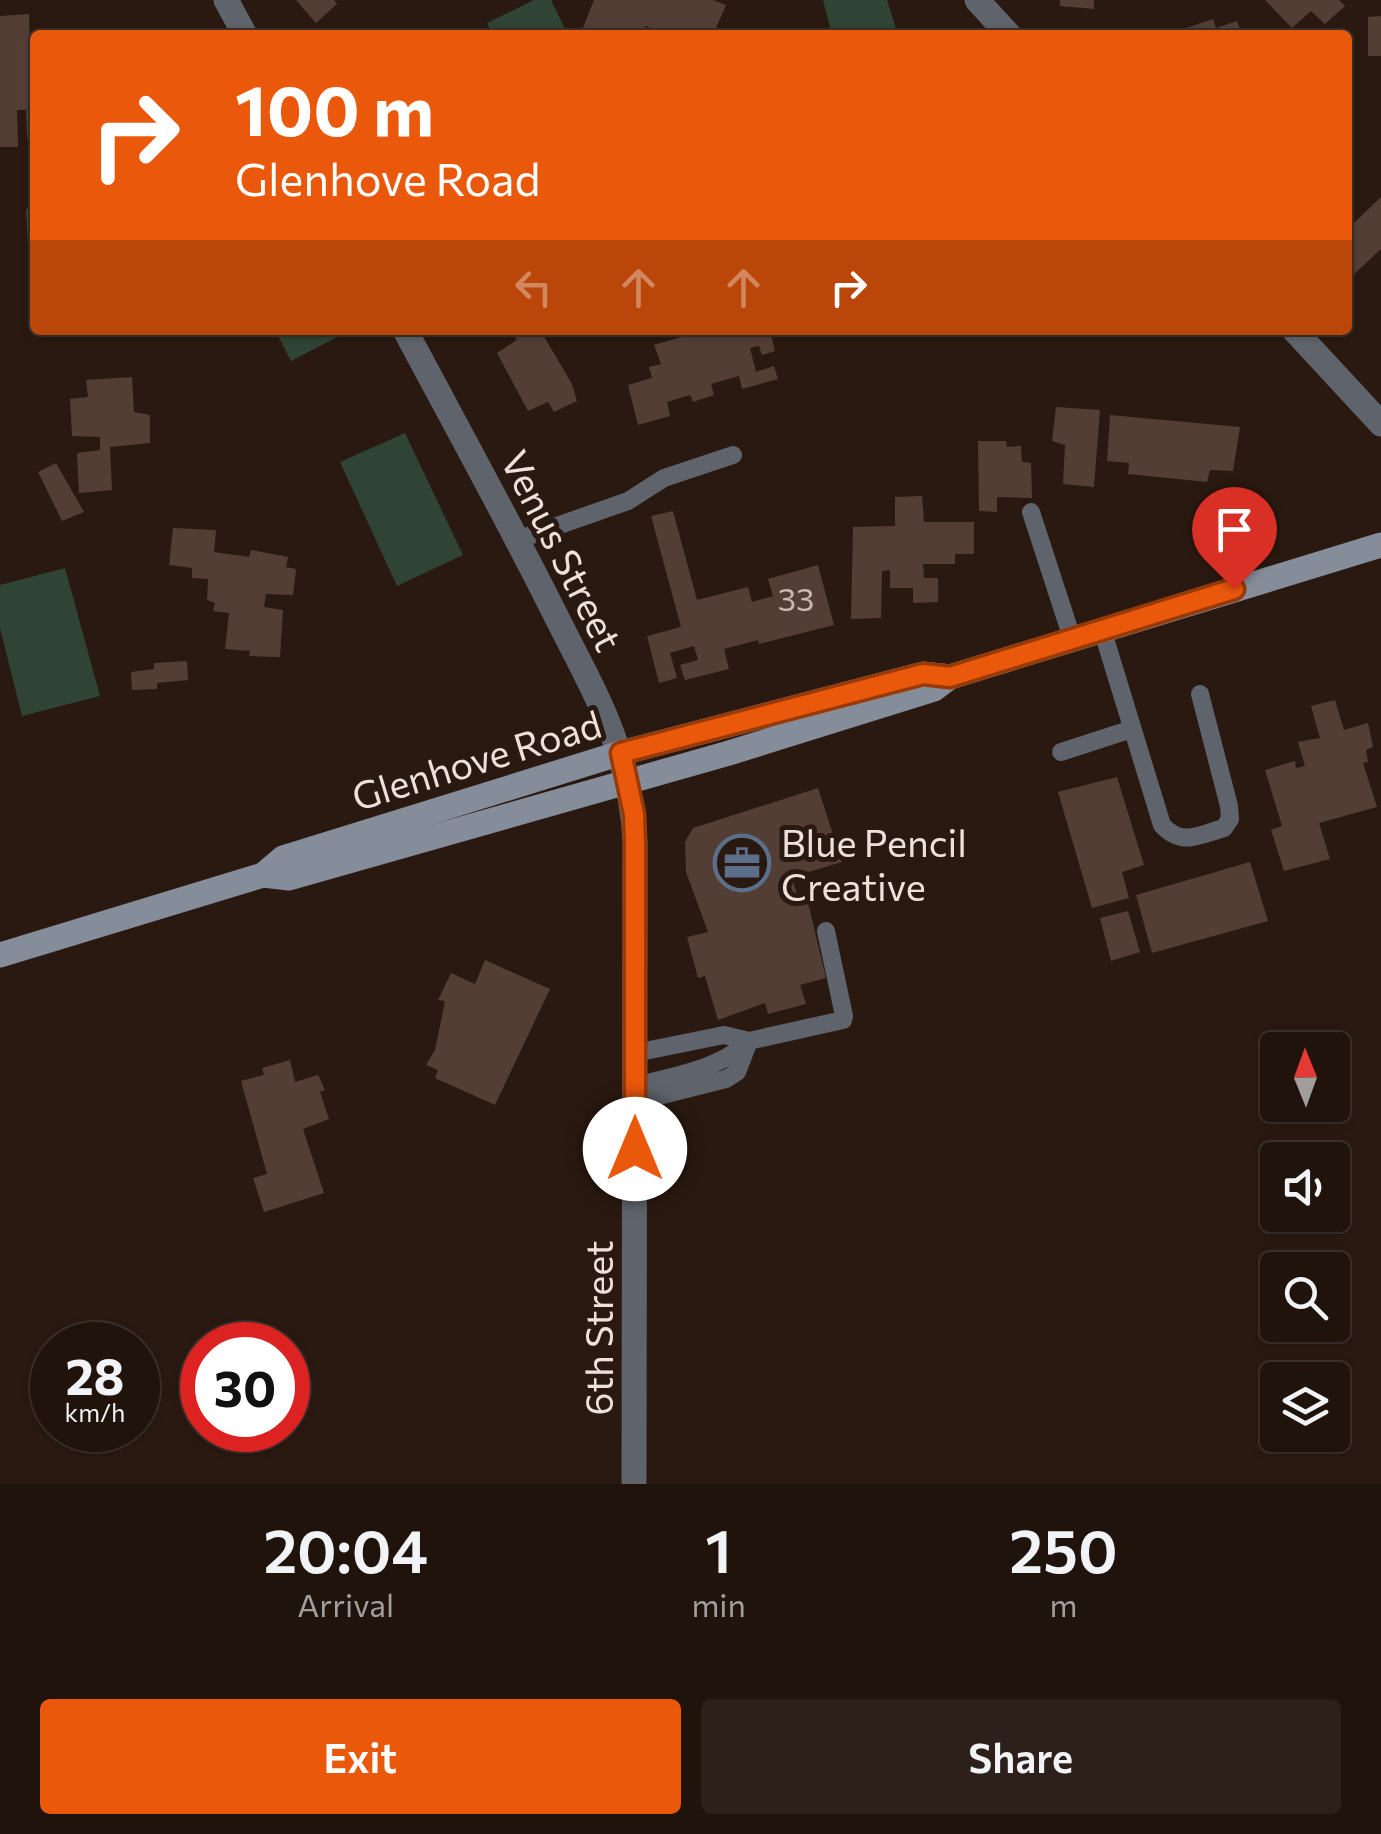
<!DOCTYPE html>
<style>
body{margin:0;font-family:Commissioner,sans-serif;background:#2d201a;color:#f1f3f6;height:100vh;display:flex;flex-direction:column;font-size:38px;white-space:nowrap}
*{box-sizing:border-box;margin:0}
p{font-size:32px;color:#a29e9d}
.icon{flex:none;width:55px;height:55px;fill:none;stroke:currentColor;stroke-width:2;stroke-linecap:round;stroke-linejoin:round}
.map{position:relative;height:1484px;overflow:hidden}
.side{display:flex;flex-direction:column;background:#20130c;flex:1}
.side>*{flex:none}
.banner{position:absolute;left:30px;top:30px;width:1322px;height:305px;border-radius:10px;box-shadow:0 2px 8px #0004,0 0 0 2px #3d322d;background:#ea580c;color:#fff;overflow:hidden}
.needle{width:65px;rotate:359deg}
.controls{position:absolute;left:1260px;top:1032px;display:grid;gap:20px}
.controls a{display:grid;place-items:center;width:90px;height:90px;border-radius:10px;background:#20130c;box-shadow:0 2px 8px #0004,0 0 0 2px #3d322d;font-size:50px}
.speed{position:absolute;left:30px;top:1322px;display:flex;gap:20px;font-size:50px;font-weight:700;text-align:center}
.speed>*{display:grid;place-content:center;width:130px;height:130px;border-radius:50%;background:#20130c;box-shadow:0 2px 8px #0004,0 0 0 2px #3d322d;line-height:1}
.speed small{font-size:25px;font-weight:400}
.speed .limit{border:15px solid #d22;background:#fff;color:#111}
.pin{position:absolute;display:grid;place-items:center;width:85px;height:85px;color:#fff;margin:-102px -42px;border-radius:50% 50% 50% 0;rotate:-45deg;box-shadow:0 0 10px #0007}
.pin .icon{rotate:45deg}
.me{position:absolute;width:110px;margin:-55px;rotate:0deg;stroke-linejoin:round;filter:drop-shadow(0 0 8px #0008)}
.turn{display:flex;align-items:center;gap:35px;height:210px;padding:0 40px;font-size:45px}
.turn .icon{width:130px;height:130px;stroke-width:2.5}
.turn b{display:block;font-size:70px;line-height:85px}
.lanes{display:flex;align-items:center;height:95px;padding:0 40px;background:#0003;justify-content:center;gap:50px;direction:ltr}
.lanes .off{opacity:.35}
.eta{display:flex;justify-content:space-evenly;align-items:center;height:170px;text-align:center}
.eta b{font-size:60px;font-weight:600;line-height:70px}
.action{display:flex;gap:20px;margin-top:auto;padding:20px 40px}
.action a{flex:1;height:115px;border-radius:10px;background:#ea580c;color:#fff;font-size:40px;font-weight:600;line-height:115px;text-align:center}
.action a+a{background:#2d201a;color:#f1f3f6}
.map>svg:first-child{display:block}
</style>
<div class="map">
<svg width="1381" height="1484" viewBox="0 0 1381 1484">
<rect width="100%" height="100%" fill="#2a1910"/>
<g fill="#2f4435">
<polygon points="534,0 551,0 568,35 493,35 487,23"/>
<polygon points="823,0 887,0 898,35 832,35"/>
<polygon points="275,330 351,330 291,361"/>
<polygon points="405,433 463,555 397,586 340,462"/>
<polygon points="65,568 100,696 22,716 0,628 0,585"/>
</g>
<g fill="#533e36">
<polygon points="296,0 334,0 337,4 316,23"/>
<polygon points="594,0 713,0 726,5 713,35 697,35 679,29 676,35 667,35 646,26 642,35 624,31 622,35 580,35"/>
<polygon points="1060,0 1094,0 1094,9 1060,6"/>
<polygon points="1265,0 1339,0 1345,6 1325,24 1311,11 1292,28"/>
<polygon points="29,14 30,49 35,49 35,138 27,138 26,110 17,110 18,147 0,147 0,16"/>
<polygon points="1381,16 1381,56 1368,56 1368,17"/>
<polygon points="1213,19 1216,28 1237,21 1242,35 1166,35"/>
<polygon points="1381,197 1381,249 1348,280 1348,216 1354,223"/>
<polygon points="26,209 35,209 35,317 32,317"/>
<polygon points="511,330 547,330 542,333 572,384 577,401 554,412 548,402 528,411 497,353 517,340"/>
<polygon points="704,330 770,330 775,351 762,355 759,346 750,348 756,372 774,366 778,379 742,389 739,376 711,384 714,395 693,402 690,395 667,402 670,416 638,425 628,385 652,378 649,367 661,364 654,345"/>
<polygon points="132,377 134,412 150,415 150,443 110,447 112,490 79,493 77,453 100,450 100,437 72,436 70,399 88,397 86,380"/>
<polygon points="1056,407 1100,410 1094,487 1063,484 1065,445 1052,441"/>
<polygon points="1110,415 1240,427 1233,471 1210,470 1207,482 1128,474 1129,463 1107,461"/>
<polygon points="978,441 1006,441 1007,447 1021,446 1022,462 1031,463 1032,498 997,497 997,512 979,511"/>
<polygon points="56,463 84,512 62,521 38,472"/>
<polygon points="922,496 924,522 974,522 974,554 955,554 955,564 923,564 924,578 938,578 938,602 913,603 913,588 890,588 890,570 882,571 881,618 851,619 853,527 895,526 895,497"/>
<polygon points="673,511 697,600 748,587 752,602 773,596 768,579 818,565 834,625 759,644 758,640 724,649 729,669 685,680 680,665 698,660 694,646 670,653 677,678 659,683 647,636 681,627 651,516"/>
<polygon points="173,528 216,530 214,552 249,557 251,550 288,557 286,567 296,569 293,595 266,594 264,607 283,610 280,657 249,656 250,651 225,649 229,613 213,611 215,603 207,600 208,579 192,578 192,568 169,565"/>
<polygon points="187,661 188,680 157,683 157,689 132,690 131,672 154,669 154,663"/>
<polygon points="1335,700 1344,730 1368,723 1373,747 1366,750 1368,762 1363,763 1377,807 1319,823 1330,859 1284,871 1271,830 1282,826 1265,770 1295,761 1296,768 1305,766 1298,742 1320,738 1311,706"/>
<polygon points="1117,777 1144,865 1122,872 1129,898 1092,908 1058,792"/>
<polygon points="818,788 842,862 792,877 797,895 806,894 826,978 800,985 806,1004 768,1014 765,1003 718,1020 705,976 698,978 687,937 708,932 686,872 685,842 693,828"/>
<polygon points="1250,862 1268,921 1152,953 1136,895"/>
<polygon points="1128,911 1140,952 1111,961 1100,918"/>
<polygon points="485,960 550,989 495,1105 435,1078 438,1070 426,1065 435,1050 445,1001 438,1000 451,973 475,984"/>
<polygon points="290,1060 295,1082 318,1075 325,1090 320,1092 329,1119 303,1129 324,1193 264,1212 253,1178 267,1174 241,1081 264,1075 262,1068"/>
</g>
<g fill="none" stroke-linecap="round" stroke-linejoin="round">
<g stroke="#5f646c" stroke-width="18">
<polyline points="1031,512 1072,638"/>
<polyline points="517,540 628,501 664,478 733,455"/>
<path d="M1102,629L1162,825C1182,847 1199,835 1224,828L1230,819L1229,806L1200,694"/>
<polyline points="1061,752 1132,729"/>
<polyline points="635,1053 724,1035 749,1041"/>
<path d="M635,1086C673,1076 715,1070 745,1045"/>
<polyline points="635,1102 726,1079 737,1072 749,1041 843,1020 844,1016 826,931"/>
</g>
<g stroke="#5f646c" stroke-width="25">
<polyline points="226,0 245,35"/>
<polyline points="977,0 1009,35"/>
<path d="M405,330C453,420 502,509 548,600C589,683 631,747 635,842L634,1484"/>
<polyline points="1294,330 1381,424"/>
</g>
<g stroke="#858c9a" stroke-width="25">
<polyline points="263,875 283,858 621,753 923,674 950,677"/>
<polyline points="0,955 263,875 289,878 729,753 934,689 950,677 1381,545"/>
</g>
</g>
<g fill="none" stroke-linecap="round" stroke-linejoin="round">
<g stroke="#983908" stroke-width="25">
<polyline id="route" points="635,1149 635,842 634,814 621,753 923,674 950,677 1234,589"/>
</g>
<use href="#route" stroke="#ea580c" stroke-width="18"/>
</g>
<defs>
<g id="office-ring" transform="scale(2.875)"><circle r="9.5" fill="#2a1910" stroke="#5c6f8a" stroke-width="1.5"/><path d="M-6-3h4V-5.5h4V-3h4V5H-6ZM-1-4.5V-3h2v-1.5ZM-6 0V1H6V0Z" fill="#5c6f8a"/></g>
</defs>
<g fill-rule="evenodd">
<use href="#office-ring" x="742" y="863"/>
</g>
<g text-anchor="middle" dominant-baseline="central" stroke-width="10" stroke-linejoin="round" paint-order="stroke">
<g font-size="32" fill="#c7b8b2">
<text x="796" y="598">33</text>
</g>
<g font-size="38" fill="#eee1db" stroke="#2a1910">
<text transform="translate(563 550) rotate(63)">Venus Street</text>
<text transform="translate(476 759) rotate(-17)">Glenhove Road</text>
<text transform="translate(597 1328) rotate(-90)">6th Street</text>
</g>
<g font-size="38" fill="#eee1db" stroke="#2a1910" text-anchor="start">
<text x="781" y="841">Blue Pencil<tspan x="781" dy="44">Creative</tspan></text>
</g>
</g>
</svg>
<div class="controls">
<a><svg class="needle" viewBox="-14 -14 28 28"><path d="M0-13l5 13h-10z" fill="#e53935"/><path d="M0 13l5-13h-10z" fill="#a29e9d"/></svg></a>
<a><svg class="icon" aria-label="sound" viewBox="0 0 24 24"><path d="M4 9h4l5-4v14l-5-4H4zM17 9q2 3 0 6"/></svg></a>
<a><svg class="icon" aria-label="search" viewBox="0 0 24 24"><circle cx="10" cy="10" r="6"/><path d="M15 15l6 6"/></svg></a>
<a><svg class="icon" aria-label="layers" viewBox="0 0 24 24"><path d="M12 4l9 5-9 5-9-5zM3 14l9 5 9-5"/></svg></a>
</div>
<div class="speed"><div>28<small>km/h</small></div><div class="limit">30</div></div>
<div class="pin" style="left:1234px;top:589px;background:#d93025"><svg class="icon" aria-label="arrive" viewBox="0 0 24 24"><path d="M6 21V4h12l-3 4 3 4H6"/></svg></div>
<svg class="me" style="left:635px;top:1149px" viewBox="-20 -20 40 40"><circle r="19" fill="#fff"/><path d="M0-13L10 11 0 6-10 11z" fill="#ea580c"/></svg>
<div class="banner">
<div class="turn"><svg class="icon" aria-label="right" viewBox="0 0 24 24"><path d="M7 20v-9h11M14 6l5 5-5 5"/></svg><div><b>100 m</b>Glenhove Road</div></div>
<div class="lanes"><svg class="icon off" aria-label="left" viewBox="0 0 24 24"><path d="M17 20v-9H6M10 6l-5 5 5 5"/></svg><svg class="icon off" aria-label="ahead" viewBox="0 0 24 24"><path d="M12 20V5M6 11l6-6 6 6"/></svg><svg class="icon off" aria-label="ahead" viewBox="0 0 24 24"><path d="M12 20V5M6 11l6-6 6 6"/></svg><svg class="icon" aria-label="right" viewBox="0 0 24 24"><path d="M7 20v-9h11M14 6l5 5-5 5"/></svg></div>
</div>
</div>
<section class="side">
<div class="eta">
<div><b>20:04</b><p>Arrival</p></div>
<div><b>1</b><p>min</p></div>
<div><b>250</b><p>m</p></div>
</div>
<div class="action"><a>Exit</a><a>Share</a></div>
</section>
